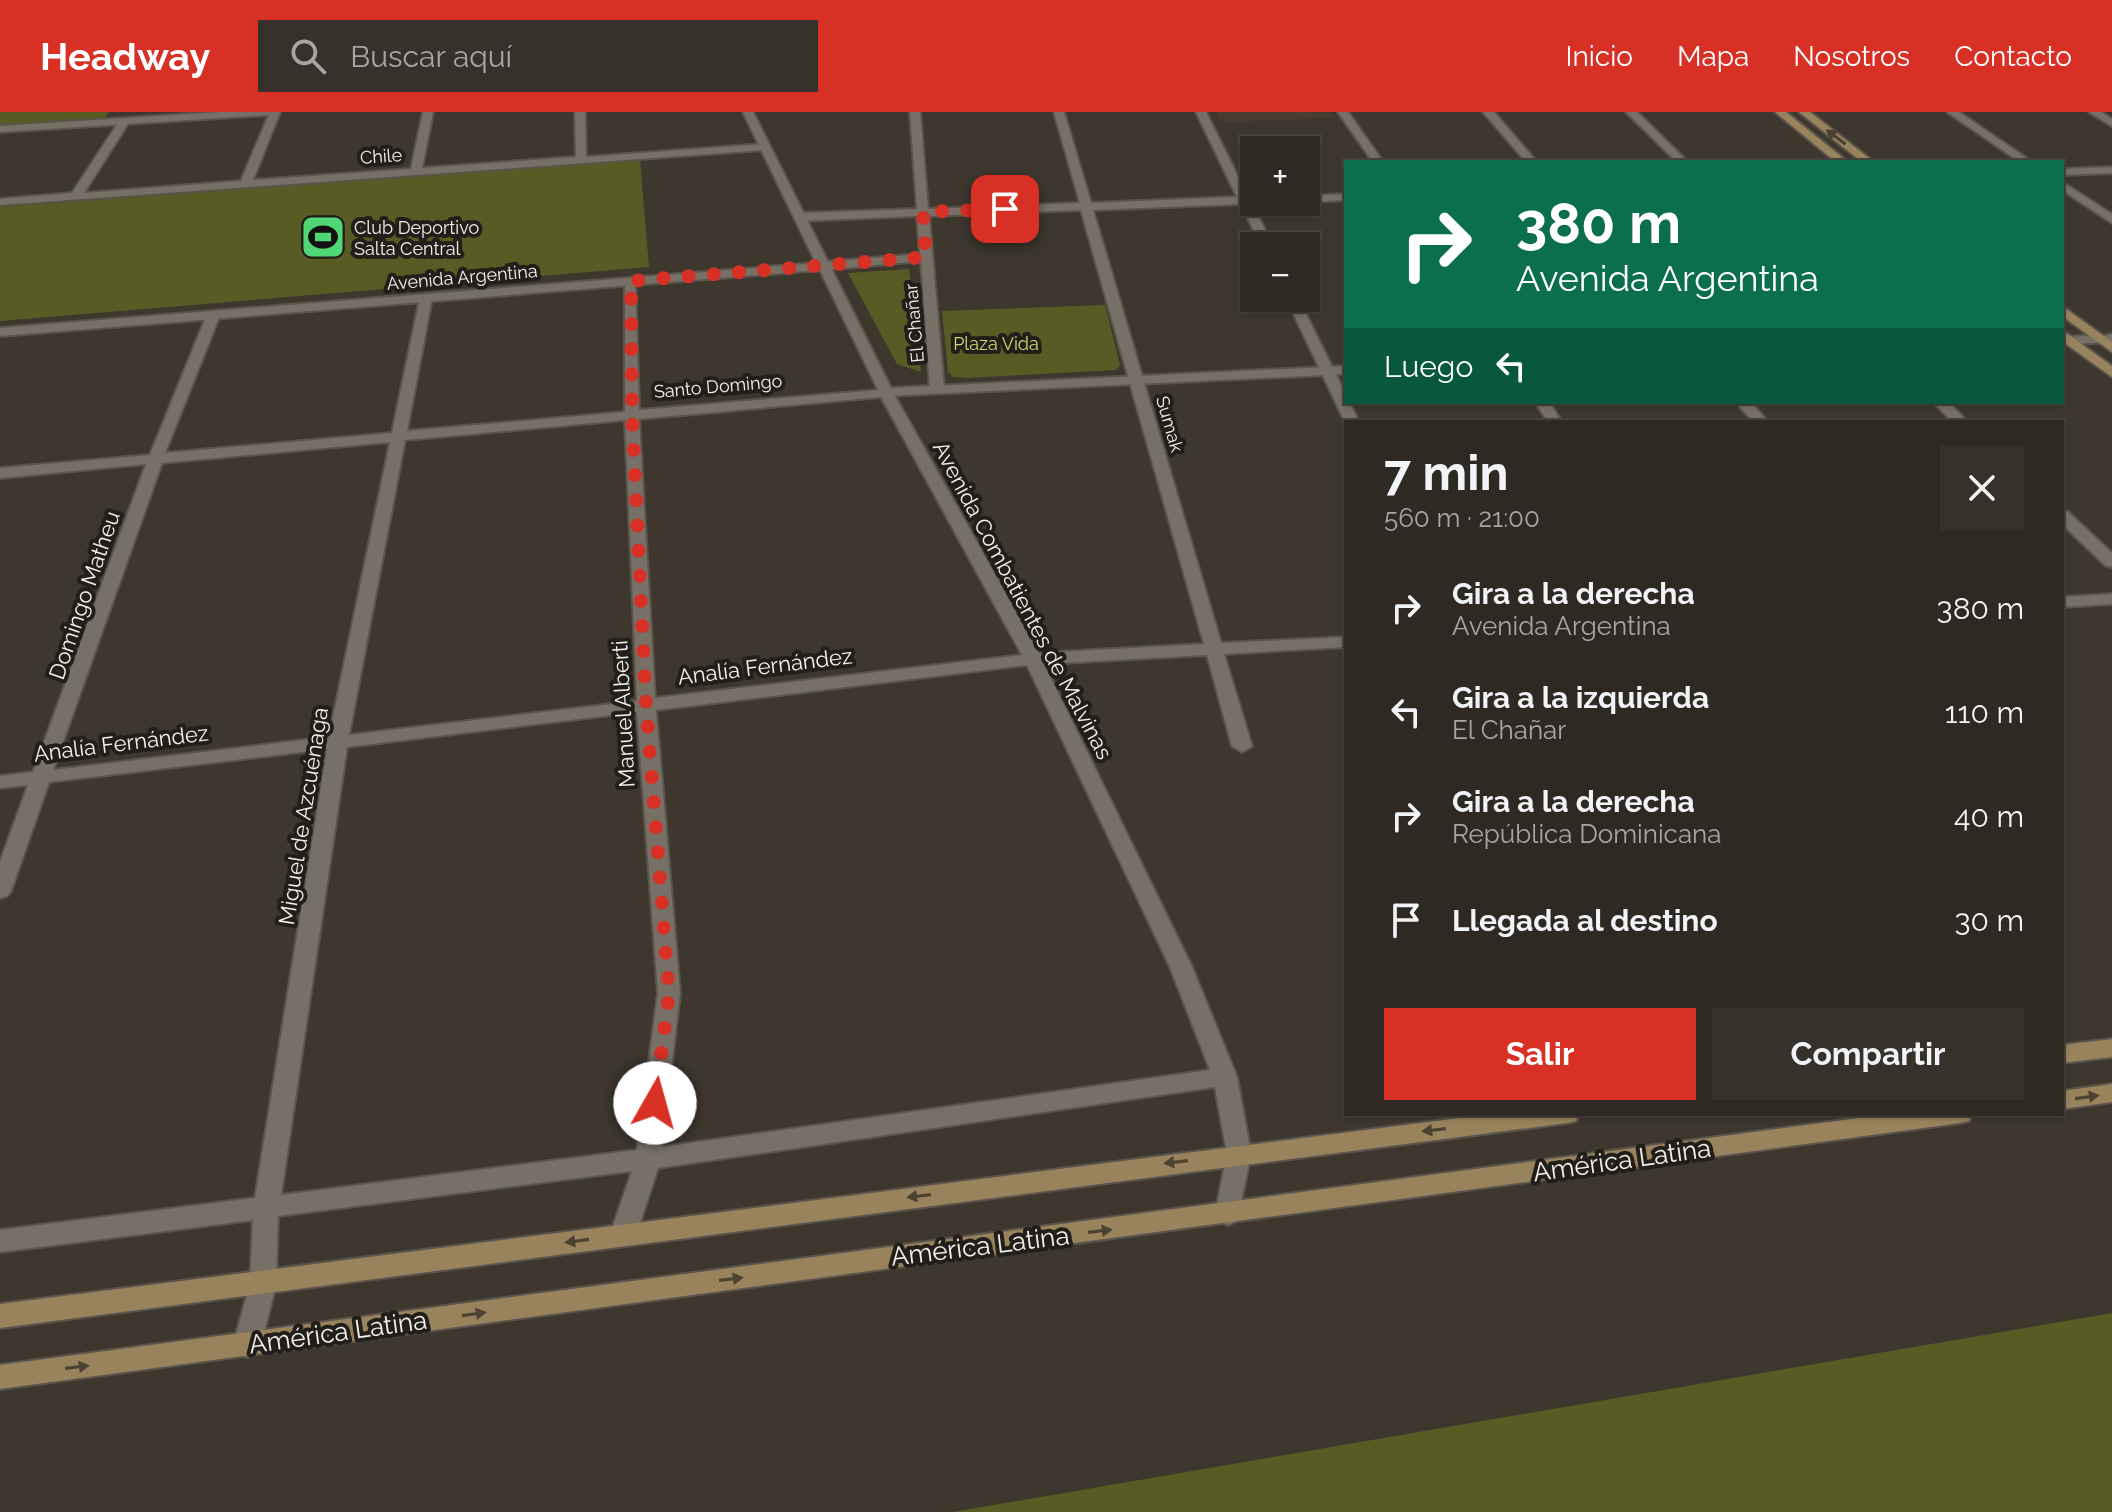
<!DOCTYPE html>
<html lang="es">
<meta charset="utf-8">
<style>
body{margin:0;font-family:Raleway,sans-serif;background:#36312a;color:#f1f3f6;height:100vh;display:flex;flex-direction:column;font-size:30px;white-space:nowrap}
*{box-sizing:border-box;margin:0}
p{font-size:26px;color:#a7a6a5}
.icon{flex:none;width:44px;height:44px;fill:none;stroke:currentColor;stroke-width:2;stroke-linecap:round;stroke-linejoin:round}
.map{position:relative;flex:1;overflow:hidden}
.panel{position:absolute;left:1344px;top:308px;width:720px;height:696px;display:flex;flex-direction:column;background:#2e2922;border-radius:0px;box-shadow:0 2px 6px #0004,0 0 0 2px #494540}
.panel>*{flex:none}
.guide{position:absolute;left:1344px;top:48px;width:720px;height:244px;border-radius:0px;box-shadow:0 2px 6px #0004,0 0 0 2px #494540;background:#0b6e4f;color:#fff;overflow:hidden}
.fabs{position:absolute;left:1240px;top:24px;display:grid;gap:16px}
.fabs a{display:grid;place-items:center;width:80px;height:80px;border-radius:0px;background:#2e2922;box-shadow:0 2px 6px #0004,0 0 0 2px #494540;font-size:40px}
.pin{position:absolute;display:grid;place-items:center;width:68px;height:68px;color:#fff;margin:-34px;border-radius:16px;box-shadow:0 4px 12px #0006}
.me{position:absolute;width:88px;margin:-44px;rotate:7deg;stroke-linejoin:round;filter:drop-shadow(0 0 6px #0008)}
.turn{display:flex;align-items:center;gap:28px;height:168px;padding:0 40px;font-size:36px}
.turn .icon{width:104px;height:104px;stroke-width:2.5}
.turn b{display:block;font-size:56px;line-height:68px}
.then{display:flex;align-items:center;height:76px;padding:0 40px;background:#0003;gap:16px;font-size:30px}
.round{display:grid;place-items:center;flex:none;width:84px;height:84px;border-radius:0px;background:#36312a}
.overview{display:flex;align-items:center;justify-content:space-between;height:136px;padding:0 40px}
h1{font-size:48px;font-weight:700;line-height:60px}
.cta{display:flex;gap:16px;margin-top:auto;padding:16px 40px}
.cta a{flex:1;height:92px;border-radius:0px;background:#d93025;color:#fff;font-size:32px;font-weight:700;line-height:92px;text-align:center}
.cta a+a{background:#36312a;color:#f1f3f6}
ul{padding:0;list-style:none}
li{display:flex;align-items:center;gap:24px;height:104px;padding:0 40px}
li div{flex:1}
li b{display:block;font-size:30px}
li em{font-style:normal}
header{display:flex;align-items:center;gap:48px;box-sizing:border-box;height:112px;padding:0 40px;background:#d93025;color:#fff}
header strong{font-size:38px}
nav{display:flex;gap:44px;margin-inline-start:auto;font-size:28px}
.search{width:560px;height:72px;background:#36312a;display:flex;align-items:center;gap:20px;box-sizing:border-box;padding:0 28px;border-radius:0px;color:#a7a6a5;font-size:30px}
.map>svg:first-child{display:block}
</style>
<header>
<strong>Headway</strong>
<div class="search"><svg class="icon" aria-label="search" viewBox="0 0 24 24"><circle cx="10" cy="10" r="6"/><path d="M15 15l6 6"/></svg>Buscar aquí</div>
<nav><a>Inicio</a><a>Mapa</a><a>Nosotros</a><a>Contacto</a></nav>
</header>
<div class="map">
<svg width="2112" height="1400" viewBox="0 0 2112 1400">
<rect width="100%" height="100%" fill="#3d372e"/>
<polygon fill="#483d2f" points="1216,0 1331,0 1335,6 1221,10"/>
<g fill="#585c24">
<polygon points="0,0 109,0 104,7 14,12 0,12"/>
<polygon points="640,48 649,155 0,209 0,95"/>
<polygon points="909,157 921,260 897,252 848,161"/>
<polygon points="1105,193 1120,253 1116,258 966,266 953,265 948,260 942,199"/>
<polygon points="2112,1201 2112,1400 953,1400"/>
</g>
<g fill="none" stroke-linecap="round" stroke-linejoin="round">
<g stroke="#5a544d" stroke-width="4">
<g id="minor">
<polygon points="270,0 280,0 253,68 411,57 423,0 433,0 422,56 576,45 575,0 585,0 586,45 765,32 770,35 765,38 0,93 0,87 72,81 120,8 124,7 129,10 84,81 241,69"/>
<path d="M910,0H920L928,97L1080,91L1054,0H1064L1091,91L1237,85L1196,0H1206L1248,85H1254V90H1258L1252,92L1273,134H1261L1241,92L1093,98L1221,531L1346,525V535L1224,542L1252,634L1242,640L1232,634L1207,543L1044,552L1192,855L1237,965L1251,1042L1237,1109L1228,1113L1219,1109L1215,1102L1227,1042L1215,975L658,1056L636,1123L632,1131L623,1134L614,1131L610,1123L632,1059L278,1104L276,1172L261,1233L257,1242L247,1245L237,1242L233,1233L250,1172L253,1108L0,1140V1118L255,1086L327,637L49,670L11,779L7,784L0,786V750L28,673L0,676V664L33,660L146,352L0,366V356L150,343L208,200L220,203L165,341L392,321L420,186L426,182L432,186L407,319L625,300V169L635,166L639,298L891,277L1039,541L1204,532L1081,98L929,104L944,277L937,281L930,277L921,149L823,158L817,154L823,150L920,142L917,104L801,109L795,105L801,101L917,97ZM881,285L1022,543L655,586L639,307ZM625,308L637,589L349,623L405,328ZM390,330L329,625L53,658L162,351ZM1027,553L1170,855L1210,958L662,1035L680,881L656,598ZM637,600L658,881L637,1038L281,1083L347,635Z"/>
<polygon points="1338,0 1348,0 1383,50 1373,50"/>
<polygon points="1483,0 1494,0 1537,50 1526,50"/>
<polygon points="1626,0 1637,0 1688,50 1677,50"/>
<polygon points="1947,0 1959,0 2032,50 2020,50"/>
<polygon points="2089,0 2101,0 2112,7 2112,14"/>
<polygon points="2112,55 2112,61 2062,63 2062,57"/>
<polygon points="2062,70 2112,102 2112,111 2062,78"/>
<polygon points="1346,82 1346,88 1306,90 1304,90 1306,84"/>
<polygon points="1286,186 1298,186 1346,283 1346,290 1349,290 1359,310 1345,310"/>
<polygon points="2112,222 2112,230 2100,231 2093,227"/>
<polygon points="1535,290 1549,290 1562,310 1548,310"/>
<polygon points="1736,290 1751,290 1768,310 1753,310"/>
<polygon points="1933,290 1948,290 1968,310 1953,310"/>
<polygon points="2062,398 2068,400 2112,441 2112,455 2106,454 2062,412"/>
<polygon points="2112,482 2112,492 2062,495 2062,485"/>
</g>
</g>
<g stroke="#5a544d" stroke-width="4">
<g id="tertiary">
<polygon points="220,0 274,0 269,3 0,20 0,14"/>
<polygon points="743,0 753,0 891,276 1346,254 1346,262 886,284 879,280 820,158 0,224 0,216 816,151"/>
<polygon points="2100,223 2107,227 2105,230 2062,233 2062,225"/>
</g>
</g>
<g stroke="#5a544d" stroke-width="4">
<g id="secondary">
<polygon points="1775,0 1786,0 1848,50 1836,50"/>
<polygon points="1799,0 1810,0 1874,50 1862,50"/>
<polygon points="2062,194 2112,230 2112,240 2062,204"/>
<polygon points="2062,218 2112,254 2112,265 2062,229"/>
<polygon points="2112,927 2112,945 2062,951 2062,933"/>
<polygon points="2112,972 2112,990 2062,997 2062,979"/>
<polygon points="1491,1002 1579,1002 1576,1009 1567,1011 0,1216 0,1192"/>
<polygon points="1889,1002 1972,1002 1969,1009 1960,1011 0,1277 0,1253"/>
</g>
</g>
<use href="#minor" fill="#777067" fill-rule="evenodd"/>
<use href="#tertiary" fill="#777067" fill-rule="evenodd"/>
<use href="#secondary" fill="#98835c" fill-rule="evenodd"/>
</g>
<defs><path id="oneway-solid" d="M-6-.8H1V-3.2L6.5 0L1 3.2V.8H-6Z" transform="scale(2)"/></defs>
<g fill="#4b4232">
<use href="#oneway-solid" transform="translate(1836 25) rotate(-143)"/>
<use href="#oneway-solid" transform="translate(2087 985) rotate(-8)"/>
<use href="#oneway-solid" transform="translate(1434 1018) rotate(173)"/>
<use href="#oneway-solid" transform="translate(1176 1050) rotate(173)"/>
<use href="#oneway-solid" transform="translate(919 1084) rotate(173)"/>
<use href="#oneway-solid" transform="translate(1100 1119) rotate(-7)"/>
<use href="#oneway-solid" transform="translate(577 1129) rotate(172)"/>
<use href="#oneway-solid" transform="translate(731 1167) rotate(-7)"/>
<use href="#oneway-solid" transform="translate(474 1202) rotate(-8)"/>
<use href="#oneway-solid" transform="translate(77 1255) rotate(-7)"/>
</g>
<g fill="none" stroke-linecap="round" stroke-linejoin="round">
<polyline stroke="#d93025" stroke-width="14" stroke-dasharray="0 25.2" points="655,991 669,881 646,592 632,302 631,169 926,145 923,100 1005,97"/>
</g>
<defs>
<g id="stadium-square" transform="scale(2.3)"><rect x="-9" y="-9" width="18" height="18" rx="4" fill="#50d674" stroke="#221f1b"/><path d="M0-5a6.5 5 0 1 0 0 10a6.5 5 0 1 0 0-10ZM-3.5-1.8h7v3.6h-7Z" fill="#111"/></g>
</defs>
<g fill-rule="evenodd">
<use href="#stadium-square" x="323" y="125"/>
</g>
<g text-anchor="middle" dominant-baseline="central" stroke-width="8" stroke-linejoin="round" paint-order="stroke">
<g font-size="18" fill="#f4efea" stroke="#221f1b">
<text transform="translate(381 44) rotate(-4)">Chile</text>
<text transform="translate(462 165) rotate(-5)">Avenida Argentina</text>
<text transform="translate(914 211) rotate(-95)">El Chañar</text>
<text transform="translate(718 274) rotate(-5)">Santo Domingo</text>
<text transform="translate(1170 312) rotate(74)">Sumak</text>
</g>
<g font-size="18" fill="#f4efea" stroke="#221f1b" text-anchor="start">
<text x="354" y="115">Club Deportivo<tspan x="354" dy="21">Salta Central</tspan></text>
</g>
<g font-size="18" fill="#cfd96f" stroke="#221f1b">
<text x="996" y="231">Plaza Vida</text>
</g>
<g font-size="22" fill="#f4efea" stroke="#221f1b">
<text transform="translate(84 483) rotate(-71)">Domingo Matheu</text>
<text transform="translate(1023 488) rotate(62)">Avenida Combatientes de Malvinas</text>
<text transform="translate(765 554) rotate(-7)">Analía Fernández</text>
<text transform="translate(623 602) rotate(-93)">Manuel Alberti</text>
<text transform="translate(121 631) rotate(-7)">Analía Fernández</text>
<text transform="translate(303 704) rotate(-81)">Miguel de Azcuénaga</text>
</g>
<g font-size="26" fill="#f4efea" stroke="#221f1b">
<text transform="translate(1622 1048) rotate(-8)">América Latina</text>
<text transform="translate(980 1134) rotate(-7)">América Latina</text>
<text transform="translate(338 1220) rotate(-8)">América Latina</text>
</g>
</g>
</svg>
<div class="fabs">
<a>+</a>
<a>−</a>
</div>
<div class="pin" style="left:1005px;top:97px;background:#d93025"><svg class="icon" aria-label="arrive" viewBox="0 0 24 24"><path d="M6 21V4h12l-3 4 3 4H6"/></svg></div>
<svg class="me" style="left:655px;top:991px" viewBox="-20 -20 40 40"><circle r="19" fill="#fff"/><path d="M0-13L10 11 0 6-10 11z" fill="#d93025"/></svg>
<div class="guide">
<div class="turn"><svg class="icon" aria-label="right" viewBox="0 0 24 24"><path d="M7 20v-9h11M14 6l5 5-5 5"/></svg><div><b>380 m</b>Avenida Argentina</div></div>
<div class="then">Luego<svg class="icon" aria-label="left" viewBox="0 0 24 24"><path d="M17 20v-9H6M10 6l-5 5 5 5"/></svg></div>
</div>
<section class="panel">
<div class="overview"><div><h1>7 min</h1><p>560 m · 21:00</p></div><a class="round"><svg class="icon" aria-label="close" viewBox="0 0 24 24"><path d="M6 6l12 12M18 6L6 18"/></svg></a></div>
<ul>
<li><svg class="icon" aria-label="right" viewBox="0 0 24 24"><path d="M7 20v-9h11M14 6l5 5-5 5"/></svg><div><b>Gira a la derecha</b><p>Avenida Argentina</p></div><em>380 m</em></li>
<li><svg class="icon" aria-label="left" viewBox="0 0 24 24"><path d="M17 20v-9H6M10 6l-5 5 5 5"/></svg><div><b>Gira a la izquierda</b><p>El Chañar</p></div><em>110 m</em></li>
<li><svg class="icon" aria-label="right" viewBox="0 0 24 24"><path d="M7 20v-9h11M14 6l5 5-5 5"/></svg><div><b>Gira a la derecha</b><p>República Dominicana</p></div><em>40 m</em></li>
<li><svg class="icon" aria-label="arrive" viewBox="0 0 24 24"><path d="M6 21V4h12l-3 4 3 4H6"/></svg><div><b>Llegada al destino</b></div><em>30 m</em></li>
</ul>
<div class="cta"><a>Salir</a><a>Compartir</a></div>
</section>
</div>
